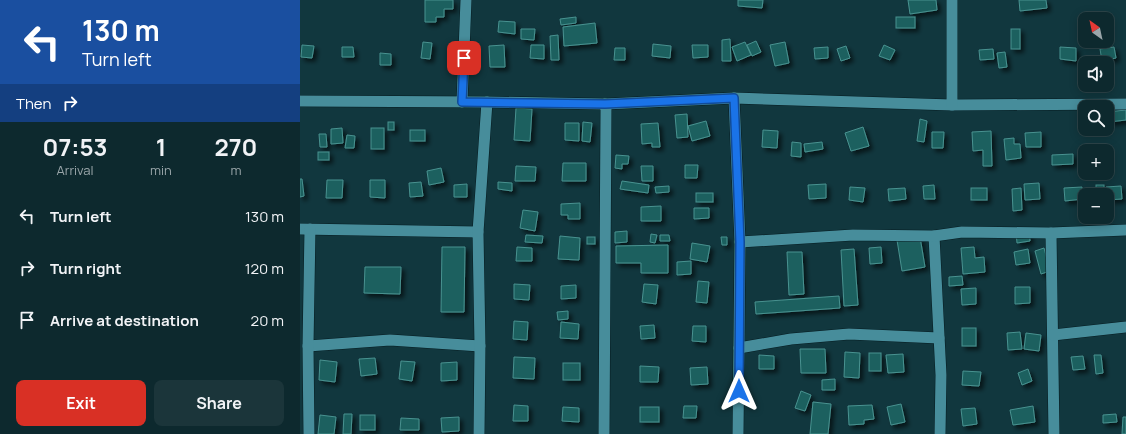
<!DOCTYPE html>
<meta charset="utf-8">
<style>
body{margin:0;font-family:Manrope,sans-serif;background:#1b353a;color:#f1f3f6;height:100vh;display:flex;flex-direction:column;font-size:15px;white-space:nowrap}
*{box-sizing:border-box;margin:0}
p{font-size:13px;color:#9aa6aa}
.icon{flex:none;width:22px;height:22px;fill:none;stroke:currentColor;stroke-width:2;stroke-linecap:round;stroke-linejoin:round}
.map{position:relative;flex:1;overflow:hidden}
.drawer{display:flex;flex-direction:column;background:#0d292e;width:300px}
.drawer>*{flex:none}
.top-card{background:#1a4fa0;color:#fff;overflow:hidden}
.needle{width:26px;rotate:327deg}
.tools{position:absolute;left:778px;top:12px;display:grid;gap:8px}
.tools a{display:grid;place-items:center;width:36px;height:36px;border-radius:8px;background:#0d292e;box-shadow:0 2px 10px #0003,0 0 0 1px #2d454a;font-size:20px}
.pin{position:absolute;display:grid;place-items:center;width:34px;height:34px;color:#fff;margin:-17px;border-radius:8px;box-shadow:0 2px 6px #0006}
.me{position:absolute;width:44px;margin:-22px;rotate:0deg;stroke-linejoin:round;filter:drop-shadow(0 0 3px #0008)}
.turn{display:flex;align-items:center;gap:14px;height:84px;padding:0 16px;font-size:18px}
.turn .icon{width:52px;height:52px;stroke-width:2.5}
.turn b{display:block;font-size:28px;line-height:34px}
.then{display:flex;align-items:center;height:38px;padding:0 16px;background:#0003;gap:8px;font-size:15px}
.eta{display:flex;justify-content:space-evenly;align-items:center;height:68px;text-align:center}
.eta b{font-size:24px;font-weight:700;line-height:28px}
.cta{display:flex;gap:8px;margin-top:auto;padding:8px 16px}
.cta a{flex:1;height:46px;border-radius:8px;background:#d93025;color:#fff;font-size:16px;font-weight:700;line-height:46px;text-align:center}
.cta a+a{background:#1b353a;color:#f1f3f6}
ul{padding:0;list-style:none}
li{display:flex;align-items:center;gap:12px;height:52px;padding:0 16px}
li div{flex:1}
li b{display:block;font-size:15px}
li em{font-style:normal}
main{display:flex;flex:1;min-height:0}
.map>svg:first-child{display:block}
</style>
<main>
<section class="drawer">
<div class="top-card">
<div class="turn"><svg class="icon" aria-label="left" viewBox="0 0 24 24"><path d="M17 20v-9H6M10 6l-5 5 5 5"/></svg><div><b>130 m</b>Turn left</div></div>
<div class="then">Then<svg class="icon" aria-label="right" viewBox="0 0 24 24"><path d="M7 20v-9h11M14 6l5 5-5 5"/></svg></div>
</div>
<div class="eta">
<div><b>07:53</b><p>Arrival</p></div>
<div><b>1</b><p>min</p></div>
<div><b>270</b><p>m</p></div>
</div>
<ul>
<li><svg class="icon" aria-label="left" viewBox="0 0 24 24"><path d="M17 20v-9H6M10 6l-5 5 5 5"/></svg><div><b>Turn left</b></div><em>130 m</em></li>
<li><svg class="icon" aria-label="right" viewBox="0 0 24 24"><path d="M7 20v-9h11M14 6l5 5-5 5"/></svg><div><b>Turn right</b></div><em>120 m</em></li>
<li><svg class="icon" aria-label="arrive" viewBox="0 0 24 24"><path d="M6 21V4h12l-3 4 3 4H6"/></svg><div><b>Arrive at destination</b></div><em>20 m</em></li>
</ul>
<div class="cta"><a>Exit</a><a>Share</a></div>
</section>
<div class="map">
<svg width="826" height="434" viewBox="0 0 826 434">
<defs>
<filter id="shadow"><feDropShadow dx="3.5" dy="3.5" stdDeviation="2" flood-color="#0009"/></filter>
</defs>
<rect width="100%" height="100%" fill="#11373e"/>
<g fill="#1b615f" stroke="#499290" filter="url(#shadow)">
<polygon points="125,0 153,0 153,9 144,9 144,17 136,17 136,22 125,22"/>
<polygon points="438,0 463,0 462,8 438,6"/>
<polygon points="608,0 636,0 637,10 610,14"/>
<polygon points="719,0 746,0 747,8 720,11"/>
<polygon points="276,17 276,23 261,25 260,19"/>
<rect x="596" y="17" width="19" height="11"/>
<polygon points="199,21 215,22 215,34 198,32"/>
<polygon points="295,23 297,43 264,46 263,27"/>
<polygon points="221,29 235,29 234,40 221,39"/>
<rect x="711" y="29" width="9" height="20"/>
<polygon points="258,35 259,60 251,60 250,36"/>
<polygon points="430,39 431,61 422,61 422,40"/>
<polygon points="456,41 461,52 452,56 447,45"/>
<polygon points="123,42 132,43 130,59 121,58"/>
<polygon points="445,42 451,55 437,61 432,47"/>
<polygon points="485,42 489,63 475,66 470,45"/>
<polygon points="353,44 371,46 370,58 352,56"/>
<polygon points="2,45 14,46 12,58 1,57"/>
<polygon points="204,45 205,67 190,67 189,46"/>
<polygon points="231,45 244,45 244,59 230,58"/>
<polygon points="392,45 408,45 408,57 393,58"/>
<polygon points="584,45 595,50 590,60 579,56"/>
<polygon points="546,46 550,58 541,61 537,49"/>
<polygon points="42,47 53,47 54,57 42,57"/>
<polygon points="528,47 528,58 515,59 514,48"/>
<polygon points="760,47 776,48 776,61 760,59"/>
<polygon points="814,47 816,58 802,61 800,49"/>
<polygon points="315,48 325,48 325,60 314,60"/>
<polygon points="693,49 694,59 680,60 679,50"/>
<polygon points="705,52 707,67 699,68 697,53"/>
<polygon points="80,53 91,54 91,65 80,65"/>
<polygon points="216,108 232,109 230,141 214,140"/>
<polygon points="826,110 826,120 809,122 807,112"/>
<polygon points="387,114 388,137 377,138 375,115"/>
<polygon points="620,119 627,121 624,142 617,141"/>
<polygon points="406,121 410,136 392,141 388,126"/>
<rect x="88" y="122" width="6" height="8"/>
<polygon points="283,122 292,123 290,142 282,141"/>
<polygon points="265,123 279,123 279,141 265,140"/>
<polygon points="358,123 360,147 352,147 352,143 342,144 341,124"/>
<polygon points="563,127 569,146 551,151 545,133"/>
<polygon points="42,128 43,143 31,144 31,129"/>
<rect x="71" y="128" width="13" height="21"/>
<rect x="110" y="130" width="15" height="11"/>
<polygon points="463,130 478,131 477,148 462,147"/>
<polygon points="691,131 692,166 683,166 683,150 673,151 672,132"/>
<polygon points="632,132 644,132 643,148 632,148"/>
<polygon points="741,132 741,147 726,147 725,133"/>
<polygon points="19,134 26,134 27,147 20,147"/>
<polygon points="47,135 55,136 54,148 45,148"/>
<polygon points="714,138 714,144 720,144 721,158 706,160 704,139"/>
<polygon points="492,142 501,143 501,157 491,156"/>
<polygon points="522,142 523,149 505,152 504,144"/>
<rect x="18" y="152" width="11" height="8"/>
<polygon points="773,154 773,164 752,165 752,155"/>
<polygon points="316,155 329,156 328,164 322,164 322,169 315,168"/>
<polygon points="263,163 286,163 286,181 262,181"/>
<polygon points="385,165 398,165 397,178 385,178"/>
<polygon points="216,166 236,167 235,181 215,181"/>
<polygon points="341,166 353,166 353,181 342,181"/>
<polygon points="141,168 144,182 129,185 127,171"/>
<polygon points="0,179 2,179 4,196 0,197"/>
<polygon points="27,180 43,180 42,198 26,198"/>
<polygon points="70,180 85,180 85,198 70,197"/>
<polygon points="322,181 349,185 348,193 320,189"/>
<polygon points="121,182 123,196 110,197 109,183"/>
<polygon points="198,182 212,183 212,191 198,189"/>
<polygon points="739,183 740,199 725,200 724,184"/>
<polygon points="167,184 167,197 154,197 154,185"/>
<polygon points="526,184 526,198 509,199 508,185"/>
<polygon points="634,185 635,199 624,199 623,186"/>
<rect x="796" y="185" width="8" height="10"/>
<polygon points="369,186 369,192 356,193 355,187"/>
<polygon points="821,186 822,199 807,200 806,187"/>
<polygon points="550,187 565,188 563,202 549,200"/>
<polygon points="782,187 783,199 765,201 764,188"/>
<polygon points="605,188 606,199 589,201 588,189"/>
<rect x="671" y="188" width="16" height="12"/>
<polygon points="721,188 722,210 713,211 712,189"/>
<rect x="396" y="193" width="17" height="9"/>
<polygon points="280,203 280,219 268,219 268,215 261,215 261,204"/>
<polygon points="361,206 361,221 341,221 341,207"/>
<polygon points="394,208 409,208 409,218 394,219"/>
<polygon points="223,210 238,212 235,231 220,228"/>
<polygon points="729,229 730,241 717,243 716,231"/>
<polygon points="327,231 327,242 315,243 315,232"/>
<polygon points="351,234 357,235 355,243 350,242"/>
<polygon points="226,235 243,236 242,243 225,242"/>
<polygon points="360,235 369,235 370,241 360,241"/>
<polygon points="260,236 280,238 279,260 258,259"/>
<rect x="287" y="237" width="8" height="7"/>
<polygon points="421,237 427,237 427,245 422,245"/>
<polygon points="620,237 625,267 602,271 597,240"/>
<polygon points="392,243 410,246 407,262 390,259"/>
<polygon points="368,245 368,273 341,273 341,263 316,263 316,246"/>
<polygon points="142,247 165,247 164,312 141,312"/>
<polygon points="217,247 232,248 232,261 216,261"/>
<polygon points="581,247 582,263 570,264 569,248"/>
<polygon points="674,247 675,258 684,257 685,272 663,274 661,248"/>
<polygon points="744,248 750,271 741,274 735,251"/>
<polygon points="554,249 558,305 544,306 541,250"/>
<polygon points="728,249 730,263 716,265 714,252"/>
<polygon points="487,252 502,252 504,294 489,295"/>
<polygon points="391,261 391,274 377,275 377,262"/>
<polygon points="65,267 101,267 100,294 64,293"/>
<polygon points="662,276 663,285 649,286 649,277"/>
<polygon points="398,281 409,282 407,303 396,302"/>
<polygon points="214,284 230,285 229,300 214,299"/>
<polygon points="344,284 358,285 356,304 342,302"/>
<polygon points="276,285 276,298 261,299 261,286"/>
<polygon points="715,287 730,287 730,303 715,304"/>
<polygon points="676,288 676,304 662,305 661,289"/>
<polygon points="539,296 540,308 456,314 455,302"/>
<polygon points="268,311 268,319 258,320 257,312"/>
<polygon points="214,321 228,322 227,340 213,339"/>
<polygon points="261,322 279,324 278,339 260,338"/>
<polygon points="354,325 355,338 341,339 340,326"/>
<polygon points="393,326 406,326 406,342 392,341"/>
<rect x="662" y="328" width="14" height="18"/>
<polygon points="720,332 722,349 708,350 707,333"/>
<polygon points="726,333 741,335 739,351 724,349"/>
<polygon points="500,349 525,349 526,373 501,373"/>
<polygon points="545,352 560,353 559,378 544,377"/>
<rect x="569" y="353" width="12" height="18"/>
<polygon points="603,354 604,372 588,373 586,355"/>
<polygon points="459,355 474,356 474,369 459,369"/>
<polygon points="794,355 801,355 803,373 796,374"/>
<polygon points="783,356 785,369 773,370 771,357"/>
<polygon points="214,357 235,358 234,379 213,378"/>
<polygon points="75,358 77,374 61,376 59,359"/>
<polygon points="20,360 37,362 35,382 19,380"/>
<polygon points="101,361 115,362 112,381 99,379"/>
<polygon points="157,362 157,380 141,381 141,363"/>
<rect x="263" y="363" width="17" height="17"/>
<polygon points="340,366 359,367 358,382 340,382"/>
<polygon points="407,367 408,384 391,385 390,368"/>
<polygon points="728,369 732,381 722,385 718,373"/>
<polygon points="663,371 681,372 679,386 662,385"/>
<polygon points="535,379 535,390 522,390 522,380"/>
<polygon points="501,391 511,395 505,411 495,408"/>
<polygon points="513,402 531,404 528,434 510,434"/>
<polygon points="601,404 605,422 591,425 587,407"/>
<polygon points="214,405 228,406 228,421 213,421"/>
<polygon points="572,405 574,419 564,420 564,424 549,425 548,406"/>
<polygon points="384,406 397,406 396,418 383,418"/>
<polygon points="733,406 735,422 713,425 710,410"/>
<polygon points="263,407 279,408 279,422 262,421"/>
<rect x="340" y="407" width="19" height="15"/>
<polygon points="675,408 677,424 663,426 661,409"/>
<polygon points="44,414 52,414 51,434 43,434"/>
<polygon points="816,414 817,422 803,423 803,415"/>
<polygon points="20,415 36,417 34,434 18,434"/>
<rect x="60" y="415" width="15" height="15"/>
<polygon points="159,417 159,431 142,432 141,418"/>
<polygon points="823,417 826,417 826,434 822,434"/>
<polygon points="101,418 119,419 119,430 100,430"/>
</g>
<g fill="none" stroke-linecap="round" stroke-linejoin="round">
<g stroke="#061c21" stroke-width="12">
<g id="minor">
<polyline points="434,98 440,242 438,434"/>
<polyline points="0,101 187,102 305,104 434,98 652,105 826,104"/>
<polyline points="162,102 166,0"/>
<polyline points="652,105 652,0"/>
<polyline points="0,229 178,232"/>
<polyline points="751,233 754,434"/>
<polyline points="634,236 641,375 640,434"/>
<polyline points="440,242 553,235 634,236 662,232 751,233 826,230"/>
<polyline points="753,335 826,327"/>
<polyline points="8,346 90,340 180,346"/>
<polyline points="439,348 491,339 549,334 639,338"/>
<polyline points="9,434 8,346 10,229"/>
<polyline points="179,434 180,346 178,232 187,102"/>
<polyline points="304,434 306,110 305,104"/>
</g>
</g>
<use href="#minor" stroke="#478d9b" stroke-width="11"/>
</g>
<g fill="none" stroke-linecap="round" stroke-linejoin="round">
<g stroke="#114b97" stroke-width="10">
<polyline id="route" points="164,58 162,102 305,104 434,98 440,242 439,391"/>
</g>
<use href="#route" stroke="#1a73e8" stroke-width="7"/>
</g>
</svg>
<div class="tools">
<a><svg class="needle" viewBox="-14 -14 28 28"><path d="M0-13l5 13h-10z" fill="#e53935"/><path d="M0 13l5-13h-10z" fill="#9aa6aa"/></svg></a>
<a><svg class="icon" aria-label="sound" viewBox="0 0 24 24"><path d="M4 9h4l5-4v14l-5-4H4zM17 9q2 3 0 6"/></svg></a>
<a><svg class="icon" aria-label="search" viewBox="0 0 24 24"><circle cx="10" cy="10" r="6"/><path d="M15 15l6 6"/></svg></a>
<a>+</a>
<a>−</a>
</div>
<div class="pin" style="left:164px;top:58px;background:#d93025"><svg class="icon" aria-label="arrive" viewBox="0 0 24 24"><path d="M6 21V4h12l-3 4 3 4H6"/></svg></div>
<svg class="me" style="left:439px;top:391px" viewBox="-20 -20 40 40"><path d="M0-17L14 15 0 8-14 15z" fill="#1a73e8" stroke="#fff" stroke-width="4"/></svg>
</div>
</main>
